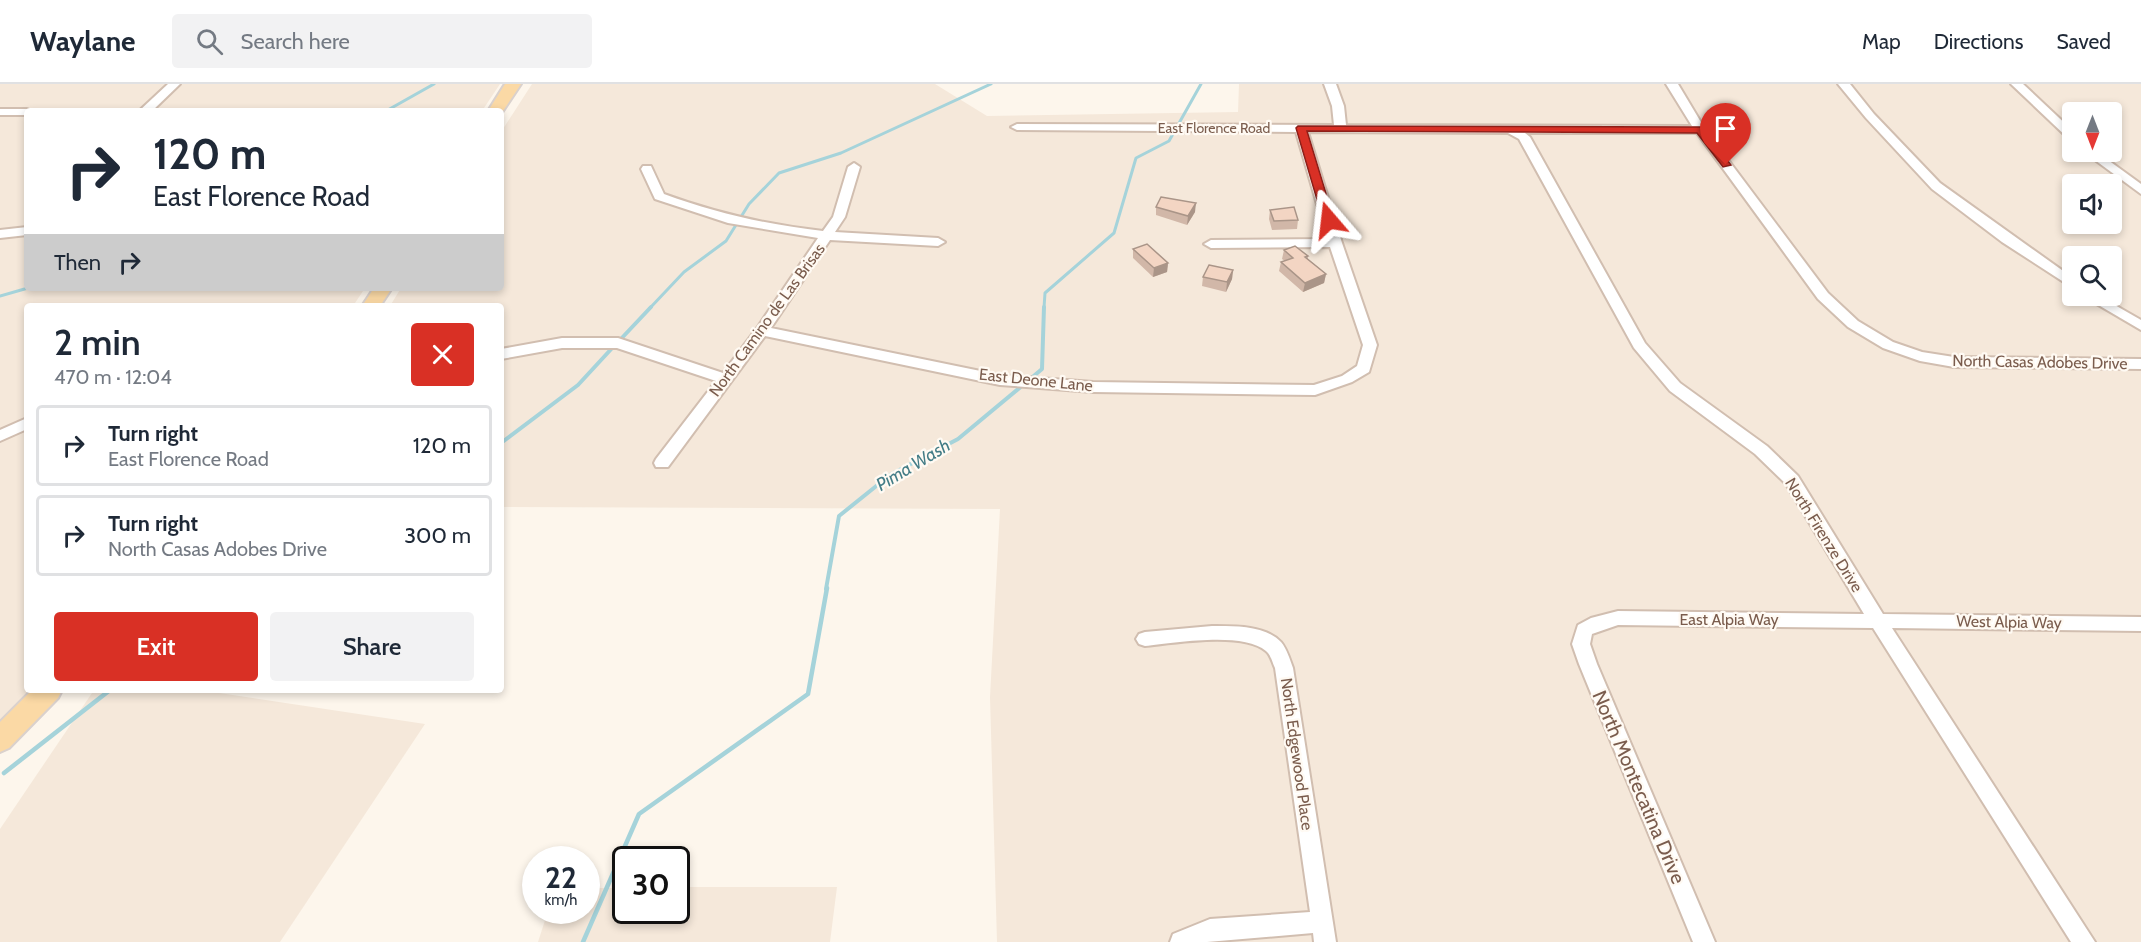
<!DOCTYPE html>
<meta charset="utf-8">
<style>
body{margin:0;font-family:Cabin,sans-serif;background:#f2f2f3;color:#1f2937;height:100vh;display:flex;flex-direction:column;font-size:22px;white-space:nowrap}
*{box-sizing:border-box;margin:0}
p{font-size:20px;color:#747a83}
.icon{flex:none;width:33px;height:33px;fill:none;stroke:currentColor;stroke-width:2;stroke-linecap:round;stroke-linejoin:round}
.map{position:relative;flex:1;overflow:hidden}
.drawer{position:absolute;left:24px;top:219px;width:480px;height:390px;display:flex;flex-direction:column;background:#fff;border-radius:6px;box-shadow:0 3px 9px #0003}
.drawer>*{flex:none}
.hud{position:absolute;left:24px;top:24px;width:480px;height:183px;border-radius:6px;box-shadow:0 3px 9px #0003;background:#fff;color:#1f2937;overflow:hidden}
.needle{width:39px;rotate:180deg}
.tools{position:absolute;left:2062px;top:18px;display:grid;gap:12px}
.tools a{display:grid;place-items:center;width:60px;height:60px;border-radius:6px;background:#fff;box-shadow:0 3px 9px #0003;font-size:30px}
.speed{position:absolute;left:522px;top:762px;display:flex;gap:12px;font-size:30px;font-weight:700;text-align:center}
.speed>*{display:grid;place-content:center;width:78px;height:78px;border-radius:50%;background:#fff;box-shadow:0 3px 9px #0003;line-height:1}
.speed small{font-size:15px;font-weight:400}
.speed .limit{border:3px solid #111;border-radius:9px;background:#fff;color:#111}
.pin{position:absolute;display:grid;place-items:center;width:51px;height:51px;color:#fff;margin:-62px -26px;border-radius:50% 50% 50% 0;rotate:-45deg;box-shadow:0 0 6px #0007}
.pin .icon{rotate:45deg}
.me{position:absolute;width:66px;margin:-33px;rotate:343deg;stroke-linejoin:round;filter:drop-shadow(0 0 4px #0008)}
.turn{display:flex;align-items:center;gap:21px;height:126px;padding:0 30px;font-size:27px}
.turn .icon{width:78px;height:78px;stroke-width:2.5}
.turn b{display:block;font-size:42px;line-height:51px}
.then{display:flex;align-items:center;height:57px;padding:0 30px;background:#0003;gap:12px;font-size:22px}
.round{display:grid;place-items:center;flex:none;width:63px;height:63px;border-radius:6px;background:#f2f2f3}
.headline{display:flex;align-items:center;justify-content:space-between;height:102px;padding:0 30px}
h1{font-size:36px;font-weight:600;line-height:45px}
.button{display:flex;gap:12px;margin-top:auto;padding:12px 30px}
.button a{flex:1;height:69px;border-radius:6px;background:#d93025;color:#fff;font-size:24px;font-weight:600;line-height:69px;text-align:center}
.button a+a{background:#f2f2f3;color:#1f2937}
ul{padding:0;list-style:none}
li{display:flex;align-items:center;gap:18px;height:81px;margin:0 12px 9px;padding:0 18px;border:3px solid #e0e1e3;border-radius:6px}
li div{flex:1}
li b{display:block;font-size:22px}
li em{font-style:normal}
header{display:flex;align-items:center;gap:36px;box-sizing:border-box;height:84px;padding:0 30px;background:#fff;border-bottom:2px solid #e0e1e3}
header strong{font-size:28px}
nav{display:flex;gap:33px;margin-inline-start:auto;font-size:21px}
.search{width:420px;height:54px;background:#f2f2f3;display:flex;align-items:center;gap:15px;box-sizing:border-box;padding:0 21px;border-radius:6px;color:#747a83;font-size:22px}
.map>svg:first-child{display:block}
</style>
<header>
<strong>Waylane</strong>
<div class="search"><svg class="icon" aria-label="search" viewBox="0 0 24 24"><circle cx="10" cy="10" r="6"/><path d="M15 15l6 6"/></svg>Search here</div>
<nav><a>Map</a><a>Directions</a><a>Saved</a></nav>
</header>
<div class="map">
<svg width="2141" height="858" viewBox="0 0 2141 858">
<rect width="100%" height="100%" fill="#fdf6ec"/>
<g fill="#f5e8da" fill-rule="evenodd">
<polygon points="0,0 500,0 482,27 27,27 27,204 365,204 353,222 27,222 27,606 34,606 0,640"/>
<path d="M532,0H935L987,32L1238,28L1239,0H2141V858H997L990,613L1000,425L501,423V222H390L401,204H501V48ZM2073,28H2112V68H2073ZM2073,100H2112V140H2073ZM2073,172H2112V212H2073Z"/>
<polygon points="94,606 199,606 425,640 280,858 0,858 0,745"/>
<polygon points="677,803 837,803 830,858 538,858 548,827 586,826 587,804 625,804 626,826 676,826"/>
</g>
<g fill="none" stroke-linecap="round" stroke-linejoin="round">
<g stroke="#a5d3da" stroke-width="3">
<polyline points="386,27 434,0"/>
<polyline points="0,212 28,204"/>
<polyline points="650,224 684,188 726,157 749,120 779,89 841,69 991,0"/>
<polyline points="1044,224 1045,209 1114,149 1136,74 1169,57 1201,0"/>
</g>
<g stroke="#a5d3da" stroke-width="4">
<polyline points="619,257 651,223"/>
<polyline points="1029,296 1042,285 1044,223"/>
<polyline points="501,359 578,301 614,262"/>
<polyline points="826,505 839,432 890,391 958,355 1023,301"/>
</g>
<g stroke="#a5d3da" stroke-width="4.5">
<polyline points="4,689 110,606"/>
<polyline points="583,858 639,730 808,610 827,504"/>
</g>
<g stroke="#d1beb0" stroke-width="4">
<g id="minor">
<polygon points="168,0 180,0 152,27 139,27"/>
<path d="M1324,0H1336L1344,22L1346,41L1692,42L1666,0H1678L1705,45L1828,209L1858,237L1893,258L1922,268L1954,273L2141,275V285L1954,283L1920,277L1883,264L1848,243L1818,215L1697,49H1525L1530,53L1645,259L1680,299L1767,362L1798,392L1883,530L2141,533V547L1892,544L2095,858H2071L1873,544L1618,541L1592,550L1590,560L1597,580L1715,858H1693L1579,580L1572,560L1578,541L1591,534L1618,527L1864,530L1786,400L1755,370L1670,307L1634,264L1519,55L1508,49L1308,48L1342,159L1377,261L1369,288L1352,298L1315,311L1093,308L1000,301L765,252L668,383H656L654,379L656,375L716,297L617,264H562L501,275V265L562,254H618L723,289L757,244L818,154L728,139L655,115L641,85L643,82H651L664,110C716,129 768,141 823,147L833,133L848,83L854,79L860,83L845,133L835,148L938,154L945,158L938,162L830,156L771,244L1000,291L1093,298L1314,301L1342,292L1357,282L1363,261L1330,163L1211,164L1204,160L1211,156L1327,155L1296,48L1017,46L1011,43L1017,40L1334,41L1332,22Z"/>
<polygon points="1838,0 1850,0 1874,30 1940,99 2073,194 2073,204 2002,158 1932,105 1866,34"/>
<polygon points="2011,0 2023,0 2073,47 2073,57 2069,55"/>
<polygon points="0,25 27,25 32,27 27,27 27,31 0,31"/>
<polygon points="2084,68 2097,68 2141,100 2141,110"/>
<polygon points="27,143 27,151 0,154 0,146"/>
<polygon points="2083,212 2099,212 2141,236 2141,246"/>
<polygon points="27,334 27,345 0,357 0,346"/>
<path d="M1212,542C1233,542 1265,541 1281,558C1287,565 1290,576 1293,584L1336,858H1314L1313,849L1207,858H1170L1173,850L1210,835L1310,828L1275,584C1272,578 1271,571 1266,567C1243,547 1174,559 1145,562L1139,560L1136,555L1139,550L1145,548Z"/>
</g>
</g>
<g stroke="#dad1cd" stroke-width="4">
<g id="major">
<polygon points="505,0 521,0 501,30 501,27 488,27"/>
<polygon points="374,204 392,204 380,222 362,222"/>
<polygon points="32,606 62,606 58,614 9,664 0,668 0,638"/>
</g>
</g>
<use href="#minor" fill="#fff" fill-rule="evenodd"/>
<use href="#major" fill="#fbd9a5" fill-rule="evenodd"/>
</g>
<g fill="#d1b7a8">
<polygon points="1156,123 1195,128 1187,141 1156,131"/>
<polygon points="1270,126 1298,136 1297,145 1272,146 1269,135"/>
<polygon points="1133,165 1168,179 1167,188 1153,193 1133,174"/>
<polygon points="1284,166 1308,172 1308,175 1326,190 1324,199 1303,208 1279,187 1281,178 1285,177 1282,175"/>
<polygon points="1233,186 1232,195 1226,208 1202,202 1203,193"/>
</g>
<g fill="#aa9588">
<polygon points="1196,119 1195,128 1187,141 1188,132"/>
<polygon points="1168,179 1167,188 1153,193 1154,184"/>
<polygon points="1233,186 1232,195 1226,208 1227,198"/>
<polygon points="1326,190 1324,199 1303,208 1305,199"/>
</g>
<g fill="#f3d5c3" stroke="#aa9588" stroke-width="1.5">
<polygon points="1161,113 1196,119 1188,132 1156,123"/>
<polygon points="1294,123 1298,136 1274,137 1270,126"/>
<polygon points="1147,160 1168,179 1154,184 1133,165"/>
<polygon points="1295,162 1308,172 1305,173 1326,190 1305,199 1281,178 1293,174 1284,166"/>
<polygon points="1209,181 1233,186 1227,198 1203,193"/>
</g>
<polygon fill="#d93025" stroke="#8d1f18" stroke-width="1.5" points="1298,42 1700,43 1703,44 1731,81 1723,83 1697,49 1307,47 1334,136 1329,139 1323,136 1296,44"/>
<g text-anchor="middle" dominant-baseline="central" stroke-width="4.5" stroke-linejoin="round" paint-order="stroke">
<g font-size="14" fill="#7a5c4d" stroke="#fffaf3">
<text x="1214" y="44">East Florence Road</text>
</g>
<g font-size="16" fill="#7a5c4d" stroke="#fffaf3">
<text transform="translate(767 236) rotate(-54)">North Camino de Las Brisas</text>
<text transform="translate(2040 278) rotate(1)">North Casas Adobes Drive</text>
<text transform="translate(1036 296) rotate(6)">East Deone Lane</text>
<text transform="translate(1824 451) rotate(58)">North Firenze Drive</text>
<text x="1729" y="535">East Alpia Way</text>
<text transform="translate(2009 538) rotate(1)">West Alpia Way</text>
<text transform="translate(1297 670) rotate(82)">North Edgewood Place</text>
</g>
<g font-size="18" font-style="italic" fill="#437c86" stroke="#fffaf3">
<text transform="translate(913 381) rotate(-31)">Pima Wash</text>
</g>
<g font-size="20" fill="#7a5c4d" stroke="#fffaf3">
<text transform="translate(1639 703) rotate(67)">North Montecatina Drive</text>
</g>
</g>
</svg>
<div class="tools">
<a><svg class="needle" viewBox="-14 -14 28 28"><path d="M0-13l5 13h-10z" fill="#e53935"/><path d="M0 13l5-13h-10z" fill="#747a83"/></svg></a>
<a><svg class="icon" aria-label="sound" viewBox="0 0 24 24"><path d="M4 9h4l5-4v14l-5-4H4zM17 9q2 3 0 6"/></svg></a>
<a><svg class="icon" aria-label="search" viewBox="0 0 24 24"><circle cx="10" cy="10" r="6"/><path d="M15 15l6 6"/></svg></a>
</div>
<div class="speed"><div>22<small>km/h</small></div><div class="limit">30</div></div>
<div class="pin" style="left:1726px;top:81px;background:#d93025"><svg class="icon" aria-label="arrive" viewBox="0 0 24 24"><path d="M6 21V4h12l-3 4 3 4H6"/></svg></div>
<svg class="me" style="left:1329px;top:136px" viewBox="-20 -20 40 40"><path d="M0-17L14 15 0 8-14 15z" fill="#d93025" stroke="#fff" stroke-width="4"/></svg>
<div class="hud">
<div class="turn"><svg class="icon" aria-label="right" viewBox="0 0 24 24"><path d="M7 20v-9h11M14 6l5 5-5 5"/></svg><div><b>120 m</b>East Florence Road</div></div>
<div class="then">Then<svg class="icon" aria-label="right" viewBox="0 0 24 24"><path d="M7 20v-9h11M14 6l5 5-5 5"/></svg></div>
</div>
<section class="drawer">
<div class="headline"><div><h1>2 min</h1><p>470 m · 12:04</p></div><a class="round" style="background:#d93025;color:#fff"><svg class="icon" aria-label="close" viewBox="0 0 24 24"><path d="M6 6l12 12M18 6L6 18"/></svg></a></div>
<ul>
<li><svg class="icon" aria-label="right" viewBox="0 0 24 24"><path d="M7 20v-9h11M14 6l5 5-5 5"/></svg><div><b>Turn right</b><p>East Florence Road</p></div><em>120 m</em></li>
<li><svg class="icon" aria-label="right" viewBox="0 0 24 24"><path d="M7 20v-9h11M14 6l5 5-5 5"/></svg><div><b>Turn right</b><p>North Casas Adobes Drive</p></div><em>300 m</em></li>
</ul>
<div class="button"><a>Exit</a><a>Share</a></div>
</section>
</div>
